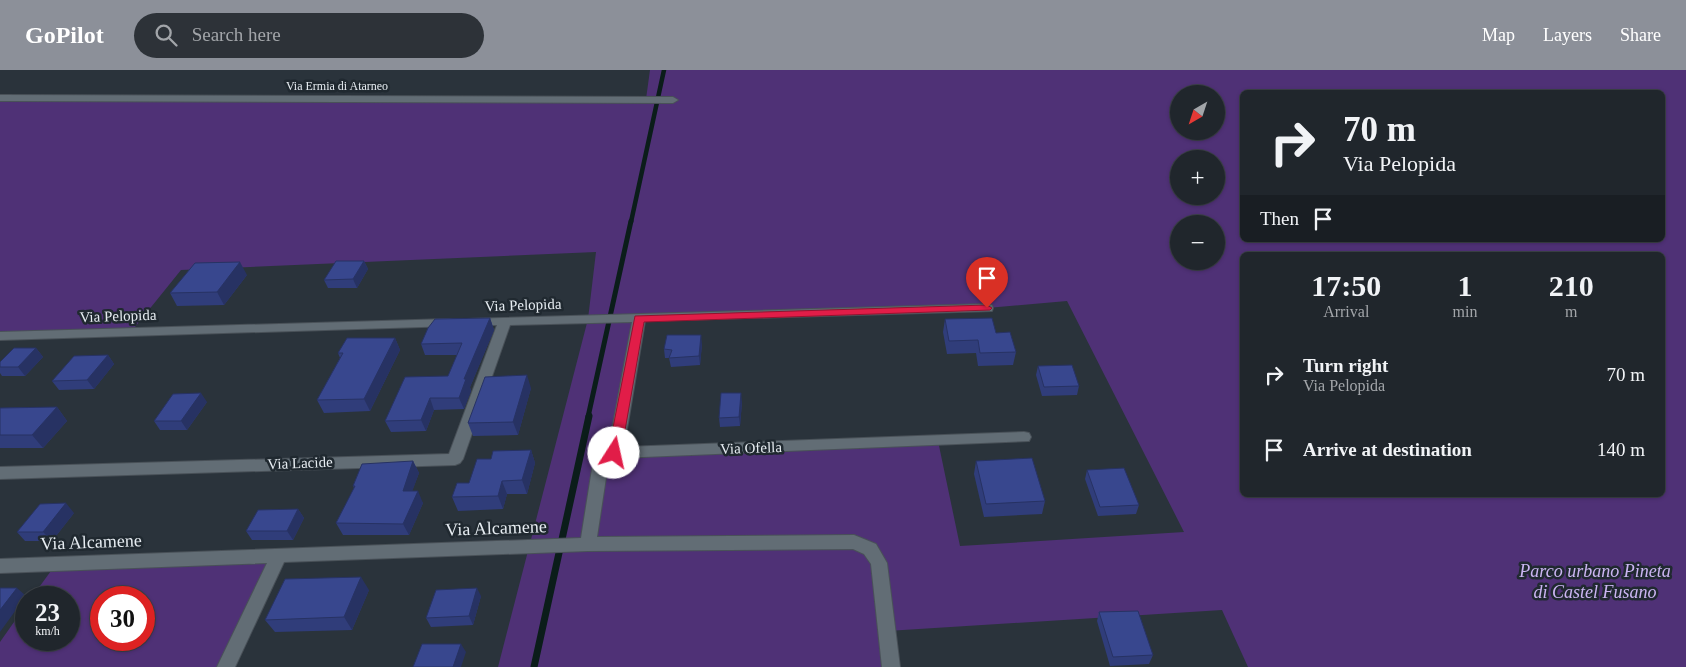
<!DOCTYPE html>
<meta charset="utf-8">
<style>
body{margin:0;font-family:Georgia,serif;background:#2d3238;color:#f1f3f6;height:100vh;display:flex;flex-direction:column;font-size:19px;white-space:nowrap}
*{box-sizing:border-box;margin:0}
p{font-size:16px;color:#a2a5a9}
.icon{flex:none;width:28px;height:28px;fill:none;stroke:currentColor;stroke-width:2;stroke-linecap:round;stroke-linejoin:round}
.map{position:relative;flex:1;overflow:hidden}
.drawer{position:absolute;left:1240px;top:182px;width:425px;height:245px;display:flex;flex-direction:column;background:#20262c;border-radius:8px;box-shadow:0 1px 4px #0004,0 0 0 1px #3d4348}
.drawer>*{flex:none}
.banner{position:absolute;left:1240px;top:20px;width:425px;height:152px;border-radius:8px;box-shadow:0 1px 4px #0004,0 0 0 1px #3d4348;background:#20262c;color:#f1f3f6;overflow:hidden}
.needle{width:32px;rotate:219deg}
.controls{position:absolute;left:1170px;top:15px;display:grid;gap:10px}
.controls a{display:grid;place-items:center;width:55px;height:55px;border-radius:50%;background:#20262c;box-shadow:0 1px 4px #0004,0 0 0 1px #3d4348;font-size:25px}
.speed{position:absolute;left:15px;top:516px;display:flex;gap:10px;font-size:25px;font-weight:700;text-align:center}
.speed>*{display:grid;place-content:center;width:65px;height:65px;border-radius:50%;background:#20262c;box-shadow:0 1px 4px #0004,0 0 0 1px #3d4348;line-height:1}
.speed small{font-size:12px;font-weight:400}
.speed .limit{border:8px solid #d22;background:#fff;color:#111}
.pin{position:absolute;display:grid;place-items:center;width:42px;height:42px;color:#fff;margin:-51px -21px;border-radius:50% 50% 50% 0;rotate:-45deg;box-shadow:0 0 5px #0007}
.pin .icon{rotate:45deg}
.me{position:absolute;width:55px;margin:-28px;rotate:10deg;stroke-linejoin:round;filter:drop-shadow(0 0 4px #0008)}
.turn{display:flex;align-items:center;gap:18px;height:105px;padding:0 20px;font-size:22px}
.turn .icon{width:65px;height:65px;stroke-width:2.5}
.turn b{display:block;font-size:35px;line-height:42px}
.then{display:flex;align-items:center;height:48px;padding:0 20px;background:#0003;gap:10px;font-size:19px}
.eta{display:flex;justify-content:space-evenly;align-items:center;height:85px;text-align:center}
.eta b{font-size:30px;font-weight:700;line-height:35px}
ul{padding:0;list-style:none}
li{display:flex;align-items:center;gap:15px;height:75px;padding:0 20px}
li div{flex:1}
li b{display:block;font-size:19px}
li em{font-style:normal}
header{display:flex;align-items:center;gap:30px;box-sizing:border-box;height:70px;padding:0 25px;background:#8c9099;color:#fff}
header strong{font-size:24px}
nav{display:flex;gap:28px;margin-inline-start:auto;font-size:18px}
.search{width:350px;height:45px;background:#2d3238;display:flex;align-items:center;gap:12px;box-sizing:border-box;padding:0 18px;border-radius:28px;color:#a2a5a9;font-size:19px}
.map>svg:first-child{display:block}
</style>
<header>
<strong>GoPilot</strong>
<div class="search"><svg class="icon" aria-label="search" viewBox="0 0 24 24"><circle cx="10" cy="10" r="6"/><path d="M15 15l6 6"/></svg>Search here</div>
<nav><a>Map</a><a>Layers</a><a>Share</a></nav>
</header>
<div class="map">
<svg width="1686" height="597" viewBox="0 0 1686 597">
<rect width="100%" height="100%" fill="#2a333b"/>
<g fill="#4f3176" fill-rule="evenodd">
<path d="M650,0H1686V597H1248L1222,540L887,561L891,597H498L588,249L596,182L181,200L131,262L0,266V28L646,29ZM1242,22H1662V170H1242ZM1179,24H1216V61H1179ZM1179,89H1216V126H1179ZM1179,154H1216V191H1179ZM1242,185H1662V425H1242ZM1067,231L1184,462L960,476L938,371L615,383L639,249L987,238Z"/>
<path d="M279,485L226,597H0V572L26,535V570H69V528L32,527L56,494ZM101,528H144V570H101Z"/>
</g>
<g fill="none" stroke-linecap="round" stroke-linejoin="round">
<polyline stroke="#0b1d1a" stroke-width="4.5" points="631,152 664,0"/>
<polyline stroke="#0b1d1a" stroke-width="5" points="588,347 631,151"/>
<polyline stroke="#0b1d1a" stroke-width="7" points="534,597 589,346"/>
<g stroke="#495158" stroke-width="2">
<g id="street">
<polygon points="0,25 673,27 678,30 673,33 0,31"/>
<polygon points="987,234 992,235 993,238 992,241 645,251 624,377 1024,362 1029,363 1031,367 1029,371 619,388 607,401 597,467 854,465 876,474 887,493 900,597 882,597 871,494 864,484 853,479 588,481 284,492 235,597 217,597 267,493 0,503 0,489 581,468 592,399 608,381 632,252 510,255 463,389 460,393 455,395 0,409 0,397 449,384 497,255 468,255 467,252 468,249"/>
<polygon points="449,249 454,250 455,253 454,256 0,270 0,262"/>
</g>
</g>
<use href="#street" fill="#626d75" fill-rule="evenodd"/>
</g>
<g fill="#303d7a">
<polygon points="364,191 368,199 357,218 328,218 324,210"/>
<polygon points="247,205 224,235 177,236 170,223"/>
<polygon points="490,248 494,260 470,317 471,321 464,339 434,340 426,361 391,362 385,351 448,306 457,285 425,285 421,274"/>
<polygon points="945,249 996,263 1016,282 1013,295 978,296 976,283 947,284 943,262"/>
<polygon points="395,268 400,280 370,341 324,343 317,330 340,288 338,283"/>
<polygon points="702,274 700,295 671,297 669,288 665,288 664,279"/>
<polygon points="36,278 43,287 25,306 2,306 0,303 0,292"/>
<polygon points="108,285 114,294 94,319 59,320 52,311"/>
<polygon points="1038,296 1079,316 1077,325 1042,326 1036,305"/>
<polygon points="531,318 518,365 473,366 468,353"/>
<polygon points="207,332 187,360 160,360 154,351"/>
<polygon points="742,332 740,356 720,357 719,348"/>
<polygon points="57,337 67,351 43,378 0,378 0,338"/>
<polygon points="531,380 535,393 527,424 507,424 503,439 458,441 452,427 469,413 491,389"/>
<polygon points="413,391 419,403 412,421 423,433 409,465 343,465 336,453 354,418 353,416"/>
<polygon points="976,391 1045,431 1042,444 984,447 974,404"/>
<polygon points="1087,400 1139,435 1136,444 1098,446 1085,409"/>
<polygon points="298,439 304,448 293,470 252,470 246,461"/>
<polygon points="74,443 52,471 25,471 17,462"/>
<polygon points="369,520 352,560 275,562 265,550"/>
<polygon points="481,526 473,555 431,557 426,548"/>
<polygon points="1099,542 1153,585 1149,594 1110,596 1097,551"/>
</g>
<g fill="#273263">
<polygon points="364,191 368,199 357,218 353,209"/>
<polygon points="240,192 247,205 224,235 217,222"/>
<polygon points="490,248 494,260 470,317 471,321 464,339 459,328 464,309"/>
<polygon points="701,265 702,274 700,295 699,286"/>
<polygon points="395,268 400,280 370,341 364,329"/>
<polygon points="36,278 43,287 25,306 18,297"/>
<polygon points="108,285 114,294 94,319 87,310"/>
<polygon points="527,305 531,318 518,365 513,352"/>
<polygon points="201,323 207,332 187,360 181,351"/>
<polygon points="741,323 742,332 740,356 739,347"/>
<polygon points="430,328 434,340 426,361 421,350"/>
<polygon points="57,337 67,351 43,378 32,365"/>
<polygon points="531,380 535,393 527,424 522,410"/>
<polygon points="413,391 419,403 408,433 403,421"/>
<polygon points="502,411 507,424 503,439 498,426"/>
<polygon points="418,421 423,433 409,465 403,454"/>
<polygon points="66,433 74,443 52,471 43,462"/>
<polygon points="298,439 304,448 293,470 287,461"/>
<polygon points="361,507 369,520 352,560 344,547"/>
<polygon points="17,518 26,526 0,562 0,540"/>
<polygon points="477,518 481,526 473,555 469,546"/>
<polygon points="461,574 466,582 461,597 453,597"/>
</g>
<g fill="#38478e" stroke="#273263">
<polygon points="336,191 364,191 353,209 324,210"/>
<polygon points="240,192 217,222 170,223 195,193"/>
<polygon points="490,248 464,309 466,309 459,328 430,328 421,350 385,351 405,307 448,306 462,273 421,274 428,258 435,249"/>
<polygon points="992,248 996,263 1010,262 1016,282 980,283 978,270 949,271 945,249"/>
<polygon points="667,265 701,265 699,286 669,288 672,280 664,279"/>
<polygon points="347,268 395,268 364,329 317,330 343,283 338,283"/>
<polygon points="14,278 36,278 18,297 0,297 0,292"/>
<polygon points="108,285 87,310 52,311 74,286"/>
<polygon points="1072,295 1079,316 1044,317 1038,296"/>
<polygon points="527,305 513,352 468,353 485,307"/>
<polygon points="201,323 181,351 154,351 173,324"/>
<polygon points="721,323 741,323 739,347 719,348"/>
<polygon points="57,337 32,365 0,365 0,338"/>
<polygon points="531,380 522,410 502,411 498,426 452,427 457,413 469,413 477,389 491,389 493,381"/>
<polygon points="1032,388 1045,431 986,434 976,391"/>
<polygon points="413,391 403,421 418,421 403,454 336,453 355,416 353,416 362,394"/>
<polygon points="1124,398 1139,435 1100,437 1087,400"/>
<polygon points="66,433 43,462 17,462 40,434"/>
<polygon points="298,439 287,461 246,461 258,440"/>
<polygon points="361,507 344,547 265,550 285,509"/>
<polygon points="0,518 17,518 0,540"/>
<polygon points="477,518 469,546 426,548 436,520"/>
<polygon points="1138,541 1153,585 1113,587 1099,542"/>
<polygon points="422,574 461,574 453,597 413,597"/>
</g>
<polygon fill="#e11d48" stroke="#92132f" points="987,235 992,238 990,240 644,252 621,383 614,388 608,383 635,246"/>
<g text-anchor="middle" dominant-baseline="central" stroke-width="5" stroke-linejoin="round" paint-order="stroke">
<g font-size="12" fill="#e6ecf1" stroke="#202930">
<text x="337" y="16">Via Ermia di Atarneo</text>
</g>
<g font-size="15" fill="#e6ecf1" stroke="#202930">
<text transform="translate(523 235) rotate(-2)">Via Pelopida</text>
<text transform="translate(118 246) rotate(-2)">Via Pelopida</text>
<text transform="translate(751 378) rotate(-2)">Via Ofella</text>
<text transform="translate(300 393) rotate(-2)">Via Lacide</text>
</g>
<g font-size="18" fill="#e6ecf1" stroke="#202930">
<text transform="translate(496 458) rotate(-2)">Via Alcamene</text>
<text transform="translate(91 472) rotate(-2)">Via Alcamene</text>
</g>
<g font-size="18" font-style="italic" fill="#cbb5f2" stroke="#202930">
<text x="1595" y="501">Parco urbano Pineta<tspan x="1595" dy="21">di Castel Fusano</tspan></text>
</g>
</g>
</svg>
<div class="controls">
<a><svg class="needle" viewBox="-14 -14 28 28"><path d="M0-13l5 13h-10z" fill="#e53935"/><path d="M0 13l5-13h-10z" fill="#a2a5a9"/></svg></a>
<a>+</a>
<a>−</a>
</div>
<div class="speed"><div>23<small>km/h</small></div><div class="limit">30</div></div>
<div class="pin" style="left:987px;top:238px;background:#d93025"><svg class="icon" aria-label="arrive" viewBox="0 0 24 24"><path d="M6 21V4h12l-3 4 3 4H6"/></svg></div>
<svg class="me" style="left:614px;top:383px" viewBox="-20 -20 40 40"><circle r="19" fill="#fff"/><path d="M0-13L10 11 0 6-10 11z" fill="#e11d48"/></svg>
<div class="banner">
<div class="turn"><svg class="icon" aria-label="right" viewBox="0 0 24 24"><path d="M7 20v-9h11M14 6l5 5-5 5"/></svg><div><b>70 m</b>Via Pelopida</div></div>
<div class="then">Then<svg class="icon" aria-label="arrive" viewBox="0 0 24 24"><path d="M6 21V4h12l-3 4 3 4H6"/></svg></div>
</div>
<section class="drawer">
<div class="eta">
<div><b>17:50</b><p>Arrival</p></div>
<div><b>1</b><p>min</p></div>
<div><b>210</b><p>m</p></div>
</div>
<ul>
<li><svg class="icon" aria-label="right" viewBox="0 0 24 24"><path d="M7 20v-9h11M14 6l5 5-5 5"/></svg><div><b>Turn right</b><p>Via Pelopida</p></div><em>70 m</em></li>
<li><svg class="icon" aria-label="arrive" viewBox="0 0 24 24"><path d="M6 21V4h12l-3 4 3 4H6"/></svg><div><b>Arrive at destination</b></div><em>140 m</em></li>
</ul>
</section>
</div>
